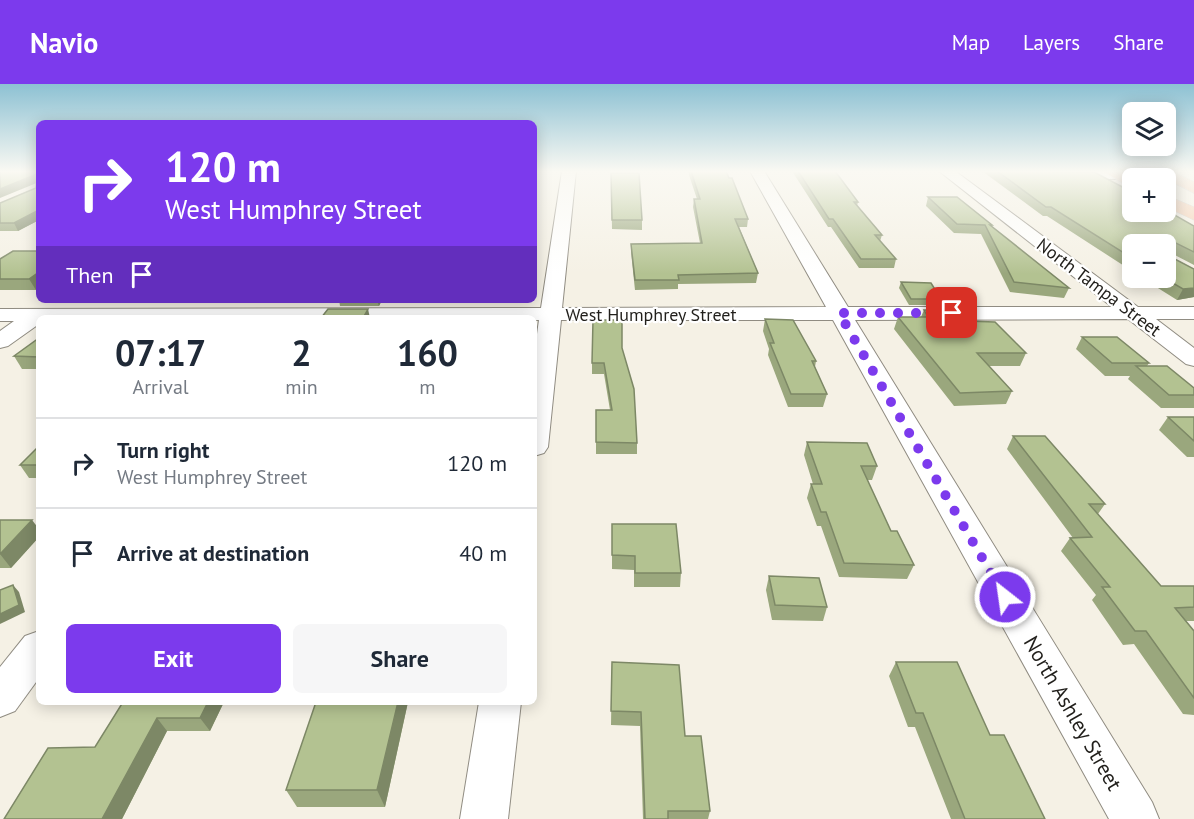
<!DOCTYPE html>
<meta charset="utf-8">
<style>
body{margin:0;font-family:"PT Sans",sans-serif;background:#f6f6f7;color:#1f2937;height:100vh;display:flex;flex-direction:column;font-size:22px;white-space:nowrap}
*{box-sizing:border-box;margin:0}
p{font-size:20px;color:#747a83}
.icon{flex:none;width:33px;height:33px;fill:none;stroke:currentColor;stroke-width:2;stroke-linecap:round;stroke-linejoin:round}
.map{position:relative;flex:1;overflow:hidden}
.details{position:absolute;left:36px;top:231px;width:501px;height:390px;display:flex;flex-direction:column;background:#fff;border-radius:9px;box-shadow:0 3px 15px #0003}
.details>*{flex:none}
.guide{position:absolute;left:36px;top:36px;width:501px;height:183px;border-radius:9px;box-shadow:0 3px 15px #0003;background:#7c3aed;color:#fff;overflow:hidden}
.controls{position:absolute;left:1122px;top:18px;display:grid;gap:12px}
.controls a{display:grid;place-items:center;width:54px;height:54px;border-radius:9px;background:#fff;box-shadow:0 3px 15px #0003;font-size:30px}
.pin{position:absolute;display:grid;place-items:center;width:51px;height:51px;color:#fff;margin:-26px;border-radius:12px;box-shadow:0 3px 9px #0006}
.me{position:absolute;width:66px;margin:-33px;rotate:330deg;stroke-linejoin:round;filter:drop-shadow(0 0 4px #0008)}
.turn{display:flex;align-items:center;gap:21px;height:126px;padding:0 30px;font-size:27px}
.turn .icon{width:78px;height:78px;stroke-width:2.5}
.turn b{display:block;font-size:42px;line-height:51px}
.then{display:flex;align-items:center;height:57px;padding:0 30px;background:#0003;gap:12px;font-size:22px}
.eta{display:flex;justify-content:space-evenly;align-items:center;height:102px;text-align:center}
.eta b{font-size:36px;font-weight:700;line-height:42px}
.action{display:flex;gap:12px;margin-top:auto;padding:12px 30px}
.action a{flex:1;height:69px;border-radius:9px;background:#7c3aed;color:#fff;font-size:24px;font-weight:700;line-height:69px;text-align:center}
.action a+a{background:#f6f6f7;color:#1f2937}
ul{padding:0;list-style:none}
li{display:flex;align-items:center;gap:18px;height:90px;padding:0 30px;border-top:2px solid #e0e1e3}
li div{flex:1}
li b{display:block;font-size:22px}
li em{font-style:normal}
header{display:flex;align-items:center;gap:36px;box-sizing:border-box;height:84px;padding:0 30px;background:#7c3aed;color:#fff}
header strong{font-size:28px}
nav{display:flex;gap:33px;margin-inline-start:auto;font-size:21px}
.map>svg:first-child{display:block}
</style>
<header>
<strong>Navio</strong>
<nav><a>Map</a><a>Layers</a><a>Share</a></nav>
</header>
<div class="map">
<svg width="1194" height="735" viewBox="0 0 1194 735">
<rect width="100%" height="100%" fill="#f5f1e5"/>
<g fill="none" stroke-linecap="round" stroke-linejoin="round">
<g stroke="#908c82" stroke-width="2">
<g id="minor">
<polygon points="562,87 576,87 562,224 826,223 750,87 764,87 848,223 1112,223 939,87 955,87 1138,223 1194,223 1194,235 1156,235 1194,264 1194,282 1186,280 1128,235 855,236 1152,718 1159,735 1109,735 833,236 561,236 548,363 544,369 534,372 534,271 539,236 534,236 534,234 39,234 39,240 8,262 0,264 0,247 14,237 0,237 0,225 541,224"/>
<path d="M1075,87H1121L1125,91C1117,99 1084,94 1075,87Z"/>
<polygon points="39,547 39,594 15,627 0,633 0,583 25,552"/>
<polygon points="479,618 521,618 508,735 460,735"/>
</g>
</g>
<g stroke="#d3d2d1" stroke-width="1">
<g id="major">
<polygon points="1102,87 1123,87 1136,94 1132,94 1132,104"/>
<polygon points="1150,87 1172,87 1194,98 1194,109"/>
<polygon points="1166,111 1194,123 1194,136 1166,123"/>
</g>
</g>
<use href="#minor" fill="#fff" fill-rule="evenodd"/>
<use href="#major" fill="#f5cdb0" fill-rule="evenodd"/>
</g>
<g fill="#9aa77d">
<polygon points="39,87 39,136 18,147 0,147 0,119 36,104"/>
<polygon points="689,87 726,87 748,135 747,143 739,143 758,189 756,199 678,200 678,205 635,206 631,168 631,160 700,159 693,123 694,115 697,115 689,91"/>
<polygon points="792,87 835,87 858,118 857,122 882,151 880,157 896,175 894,184 859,184 831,143 828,143"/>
<polygon points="982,87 1094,88 1194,142 1194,181 1169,168 1169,172 1194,185 1194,213 1177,216 1142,194 1166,194 1132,160 1132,187 1047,132 1043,132"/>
<polygon points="611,89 642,136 642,146 612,145"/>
<polygon points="928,113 992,141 991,142 1069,204 1064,214 1010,208 981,150 954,149 926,122"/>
<polygon points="39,167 36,206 0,206 0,175"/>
<polygon points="901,198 941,215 939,221 909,221 899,204"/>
<polygon points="210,216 249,216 247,219 211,219"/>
<polygon points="339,216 382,216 379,222 340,222"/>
<polygon points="924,226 1026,269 1020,282 988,282 1012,307 1006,320 954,322 894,245 898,233 921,233"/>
<polygon points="765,235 816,277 815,283 827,310 823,323 788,323 768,271 769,265 763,247"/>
<polygon points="1082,253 1149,279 1147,282 1194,304 1194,324 1161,324 1128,295 1130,292 1105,292 1076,265"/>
<polygon points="39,254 39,285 22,285 14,272"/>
<polygon points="622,264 637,359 637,370 596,370 596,326 610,326 604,290 592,290 592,279"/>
<polygon points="1168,333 1194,333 1194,373 1187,373 1159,346"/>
<polygon points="1013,352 1105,420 1098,430 1161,502 1194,502 1194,537 1186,537 1194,547 1194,631 1183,630 1134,560 1123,561 1092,516 1096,511 1061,467 1070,454 1073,454 1007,365"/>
<polygon points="807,358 877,382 872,396 867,396 891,447 914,481 907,495 839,493 821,442 817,442 807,414 811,400 813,400 804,371"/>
<polygon points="39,362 39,394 29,394 20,381"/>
<polygon points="0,436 39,445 39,453 11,484 0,484"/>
<polygon points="612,440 681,489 680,503 634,503 634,486 612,485"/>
<polygon points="769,492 827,523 823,537 772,536 766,506"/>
<polygon points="612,578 685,652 710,727 708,735 643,735 640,642 611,641"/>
<polygon points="896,578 990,651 1045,735 951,735 915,643 908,643 889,592"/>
<polygon points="89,618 222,618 223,620 210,647 167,647 122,735 4,735 95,663 123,619"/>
<polygon points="408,618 385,723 297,723 286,706"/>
</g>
<g fill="#7d8866">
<polygon points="37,90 39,98 0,114 0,105"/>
<polygon points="39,126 39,136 18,147 14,139"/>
<polygon points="39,188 39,204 36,206 29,195"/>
<polygon points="1194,204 1194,213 1177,216 1183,205"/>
<polygon points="377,216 382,216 379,222"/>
<polygon points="368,225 370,234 363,234"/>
<polygon points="32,436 39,445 39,453 11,484 0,470"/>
<polygon points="13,501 19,508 25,528 0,540 0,530"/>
<polygon points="208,618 222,618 223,620 210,647 200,634"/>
<polygon points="398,618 408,618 385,723 377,706"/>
<polygon points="157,634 167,647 122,735 102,735"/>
</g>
<g fill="#b3c291" stroke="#7d8866" stroke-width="1.5">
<polygon points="0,87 39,87 39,126 14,139 0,139 0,119 36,104 37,90 0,105"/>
<polygon points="691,87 726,87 729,94 732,94 748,135 735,135 758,189 678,191 679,196 635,196 631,160 702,159 694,115 700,115"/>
<polygon points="798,87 835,87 858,118 854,118 882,151 875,151 896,175 861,175 833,135 829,135"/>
<polygon points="997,87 1094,88 1132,108 1132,128 1166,128 1166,126 1194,142 1194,168 1172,157 1169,159 1169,172 1194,185 1194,204 1183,205 1164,194 1166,194 1166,160 1132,160 1132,174 1051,123 1046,123"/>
<polygon points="611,89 639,89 642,136 612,136"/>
<polygon points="928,113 957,113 992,141 990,141 1069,204 1014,198 985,141 957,140"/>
<polygon points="13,167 39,167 39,188 29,195 0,195 0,175"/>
<polygon points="901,198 931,199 941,215 911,215"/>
<polygon points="328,225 368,225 363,234 321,234"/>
<polygon points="924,226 956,226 964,237 995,238 1026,269 977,269 1012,307 960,309 898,233 928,233"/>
<polygon points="765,235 793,236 816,277 812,277 827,310 791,310 770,259 774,259"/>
<polygon points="593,236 622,236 622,264 634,305 637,359 596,358 596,326 612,326 604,279 592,279"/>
<polygon points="1082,253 1117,253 1149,279 1112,279"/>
<polygon points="39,254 39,273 14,272"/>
<polygon points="1136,282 1167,282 1194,304 1194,311 1169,311"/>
<polygon points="1168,333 1194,333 1194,357"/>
<polygon points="1013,352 1045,352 1105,420 1089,420 1161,502 1194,502 1194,523 1175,524 1194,547 1194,614 1146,547 1135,547 1102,503 1110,503 1070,454 1092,453"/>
<polygon points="807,358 867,359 877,382 861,382 891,447 897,447 914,481 844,479 826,428 821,428 811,400 822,400"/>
<polygon points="39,362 39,381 20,381"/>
<polygon points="0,436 32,436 0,470"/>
<polygon points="612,440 676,440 681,489 635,489 635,472 612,471"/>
<polygon points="769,492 819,494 827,523 775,521"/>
<polygon points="13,501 19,521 0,530 0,506"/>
<polygon points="612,578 679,581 685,652 701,652 710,727 668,727 668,735 645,735 641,628 611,627"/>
<polygon points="896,578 957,578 990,651 1004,651 1045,735 965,735 923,629 916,629"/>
<polygon points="123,618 208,618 200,634 157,634 102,735 4,735 48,664 95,663"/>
<polygon points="316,618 398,618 377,706 286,706"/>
</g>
<linearGradient id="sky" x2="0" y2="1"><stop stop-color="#8dc1d3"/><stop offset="0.46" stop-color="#faf9f3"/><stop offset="1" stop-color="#faf9f3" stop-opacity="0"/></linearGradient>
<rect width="1194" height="190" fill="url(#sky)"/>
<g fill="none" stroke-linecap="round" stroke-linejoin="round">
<polyline stroke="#7c3aed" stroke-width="10" stroke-dasharray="0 18" points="952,229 839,229 1005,513"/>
</g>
<g text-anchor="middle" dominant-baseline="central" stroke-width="4.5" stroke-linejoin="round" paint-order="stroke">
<g font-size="18" fill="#211f1b" stroke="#fff">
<text transform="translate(1099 203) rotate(37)">North Tampa Street</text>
<text x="651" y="230">West Humphrey Street</text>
</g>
<g font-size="21" fill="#211f1b" stroke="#fff">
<text transform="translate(1073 629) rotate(60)">North Ashley Street</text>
</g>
</g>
</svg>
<div class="controls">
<a><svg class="icon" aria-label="layers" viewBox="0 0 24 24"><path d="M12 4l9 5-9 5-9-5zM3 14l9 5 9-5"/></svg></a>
<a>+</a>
<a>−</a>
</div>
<div class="pin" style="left:952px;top:229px;background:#d93025"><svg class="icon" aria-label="arrive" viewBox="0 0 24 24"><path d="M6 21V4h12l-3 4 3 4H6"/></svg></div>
<svg class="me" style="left:1005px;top:513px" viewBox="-20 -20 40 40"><circle r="17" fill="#7c3aed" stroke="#fff" stroke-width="3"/><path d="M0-11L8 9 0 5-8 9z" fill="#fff"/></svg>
<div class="guide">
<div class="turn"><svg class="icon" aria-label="right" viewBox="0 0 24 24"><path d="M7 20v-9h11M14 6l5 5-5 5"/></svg><div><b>120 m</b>West Humphrey Street</div></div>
<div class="then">Then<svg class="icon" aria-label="arrive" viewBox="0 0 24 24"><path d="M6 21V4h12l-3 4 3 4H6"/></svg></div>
</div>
<section class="details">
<div class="eta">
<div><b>07:17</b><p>Arrival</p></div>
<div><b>2</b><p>min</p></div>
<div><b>160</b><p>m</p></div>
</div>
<ul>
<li><svg class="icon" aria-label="right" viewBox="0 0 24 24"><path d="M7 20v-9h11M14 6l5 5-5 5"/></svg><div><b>Turn right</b><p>West Humphrey Street</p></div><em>120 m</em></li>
<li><svg class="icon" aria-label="arrive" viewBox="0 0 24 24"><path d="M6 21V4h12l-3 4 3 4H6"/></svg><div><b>Arrive at destination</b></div><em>40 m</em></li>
</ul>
<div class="action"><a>Exit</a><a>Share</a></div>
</section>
</div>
